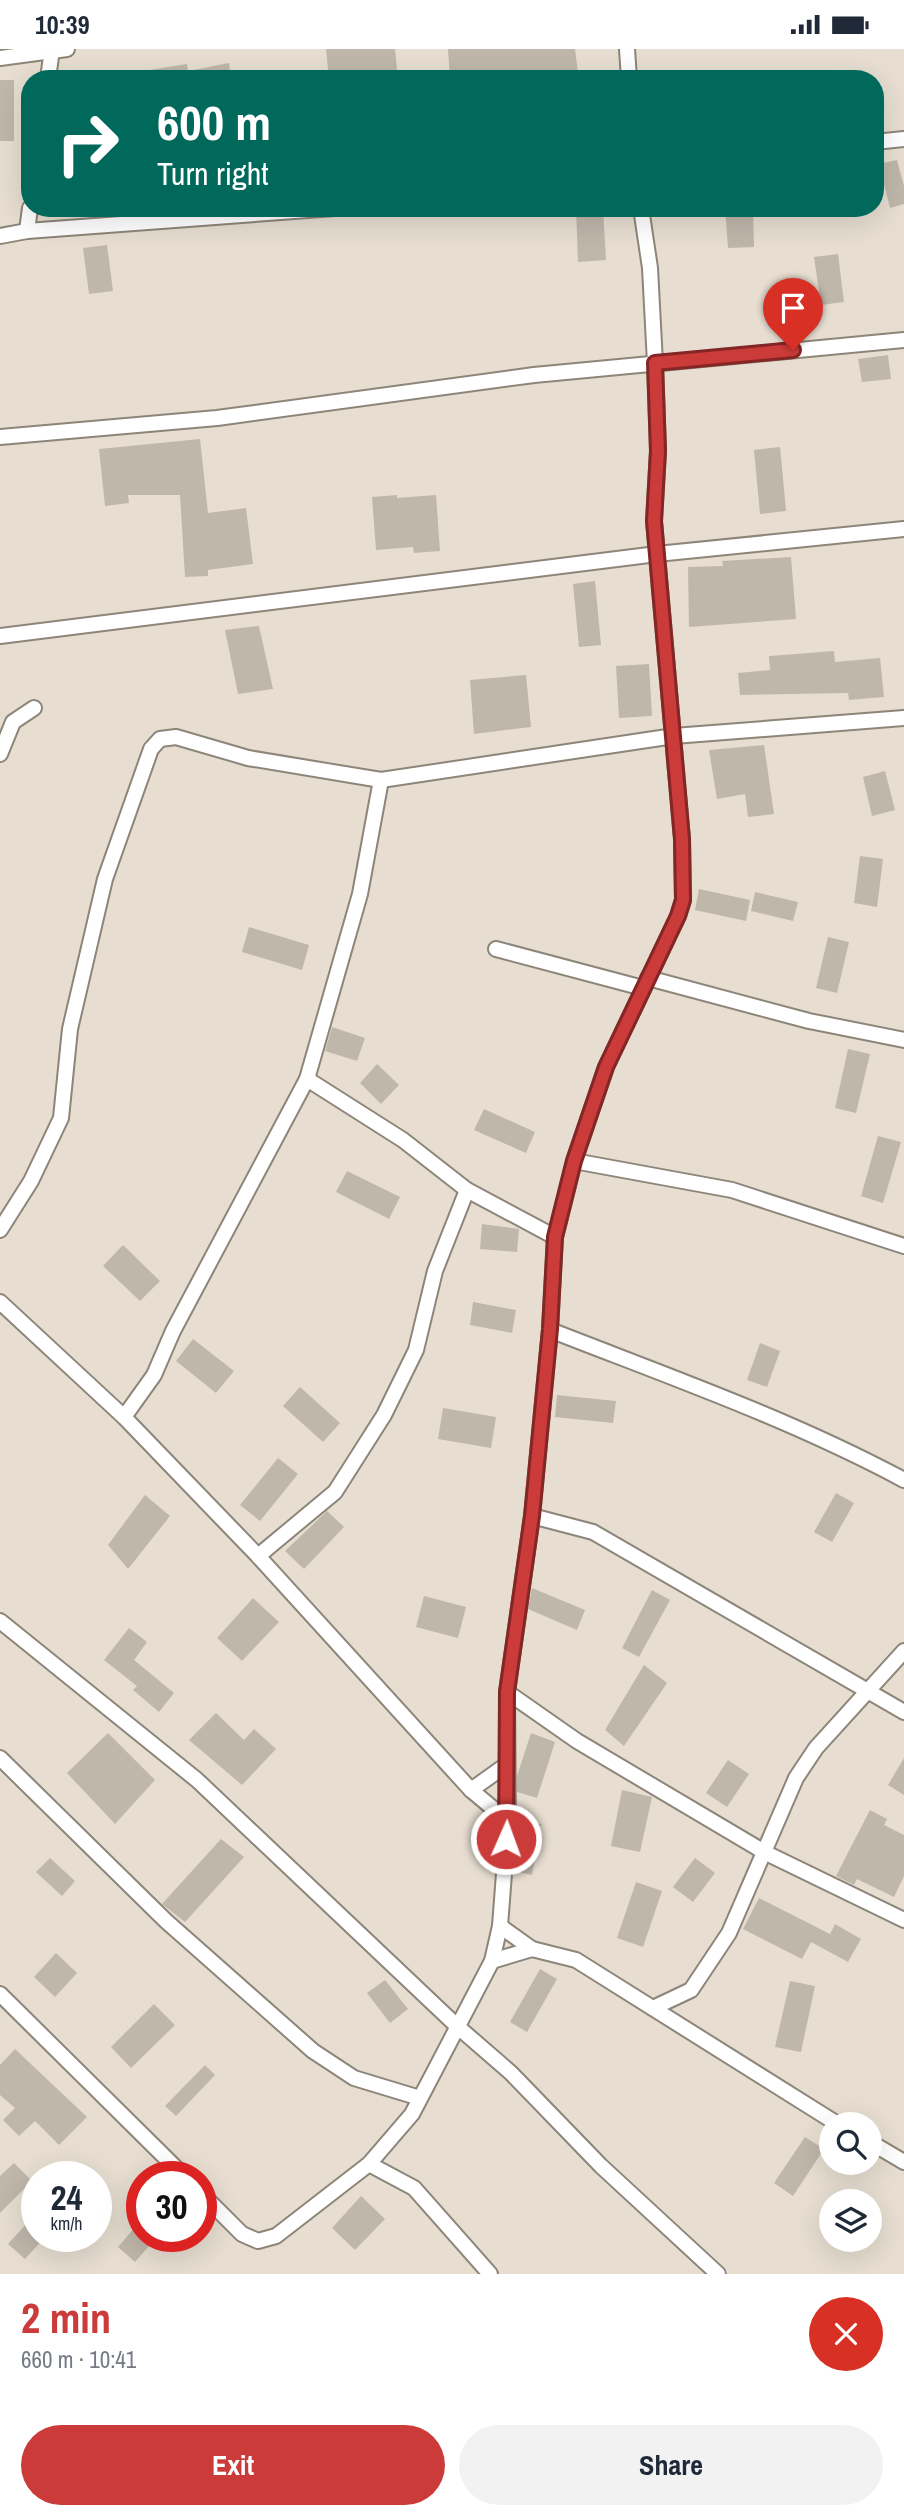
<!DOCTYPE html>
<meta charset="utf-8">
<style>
body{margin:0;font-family:"Archivo Narrow",sans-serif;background:#f2f2f3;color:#1f2937;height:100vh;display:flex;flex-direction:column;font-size:26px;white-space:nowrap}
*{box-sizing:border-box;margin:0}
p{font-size:23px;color:#747a83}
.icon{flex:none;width:38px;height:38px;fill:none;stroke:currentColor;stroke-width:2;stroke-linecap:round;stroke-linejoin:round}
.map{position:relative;height:2225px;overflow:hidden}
.sheet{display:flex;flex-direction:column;background:#fff;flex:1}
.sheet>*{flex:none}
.hud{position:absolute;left:21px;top:21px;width:863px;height:147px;border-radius:28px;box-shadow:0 7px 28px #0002;background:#00695c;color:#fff;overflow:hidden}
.fabs{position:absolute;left:819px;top:2063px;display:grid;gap:14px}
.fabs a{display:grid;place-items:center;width:63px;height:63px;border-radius:50%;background:#fff;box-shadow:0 7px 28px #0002;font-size:35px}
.speed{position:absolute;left:21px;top:2112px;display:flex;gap:14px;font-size:35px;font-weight:700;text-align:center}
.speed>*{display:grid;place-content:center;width:91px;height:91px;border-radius:50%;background:#fff;box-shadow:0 7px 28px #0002;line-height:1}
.speed small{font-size:18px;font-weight:400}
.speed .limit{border:10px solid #d22;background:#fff;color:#111}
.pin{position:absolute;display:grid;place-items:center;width:60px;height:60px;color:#fff;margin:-72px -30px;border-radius:50% 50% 50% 0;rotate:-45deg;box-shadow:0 0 7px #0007}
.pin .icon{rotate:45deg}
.me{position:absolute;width:77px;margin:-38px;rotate:2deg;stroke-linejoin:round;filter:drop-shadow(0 0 5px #0008)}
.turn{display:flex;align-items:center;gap:24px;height:147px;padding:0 21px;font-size:32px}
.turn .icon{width:91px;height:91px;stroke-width:2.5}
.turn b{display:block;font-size:49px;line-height:60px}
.round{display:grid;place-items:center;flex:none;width:74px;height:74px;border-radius:37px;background:#f2f2f3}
.head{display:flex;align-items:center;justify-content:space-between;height:119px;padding:0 21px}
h1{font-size:42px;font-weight:700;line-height:52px;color:#ca3b39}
.primary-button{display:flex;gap:14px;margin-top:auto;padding:14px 21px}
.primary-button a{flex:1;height:80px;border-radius:42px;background:#ca3b39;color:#fff;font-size:28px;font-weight:700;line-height:80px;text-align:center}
.primary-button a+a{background:#f2f2f3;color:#1f2937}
.status{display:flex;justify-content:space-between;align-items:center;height:49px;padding:0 35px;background:#fff;direction:ltr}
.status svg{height:19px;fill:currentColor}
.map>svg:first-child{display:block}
</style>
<div class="status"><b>10:39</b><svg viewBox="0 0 49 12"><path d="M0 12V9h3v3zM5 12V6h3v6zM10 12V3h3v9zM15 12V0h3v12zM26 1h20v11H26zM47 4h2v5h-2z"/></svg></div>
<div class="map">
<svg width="904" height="2225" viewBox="0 0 904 2225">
<rect width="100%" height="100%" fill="#e7ded1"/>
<g fill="#c0b7ab">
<polygon points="326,0 395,0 398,30 329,30"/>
<polygon points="448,0 575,0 578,24 530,30 450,30"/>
<polygon points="229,14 231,30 143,30 143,22 187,15 188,22"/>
<rect x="0" y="31" width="14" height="61"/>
<polygon points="897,111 904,137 904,155 890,159 879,115"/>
<polygon points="576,159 603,159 606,211 578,213"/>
<polygon points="725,159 753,159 754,198 728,199"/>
<polygon points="107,196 113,242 89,245 83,199"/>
<polygon points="838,205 844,253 821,256 814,208"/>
<polygon points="888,306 891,330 862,333 858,310"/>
<polygon points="200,390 208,464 246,459 253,515 208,521 208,527 185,528 180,446 128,446 129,454 105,457 99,400"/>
<polygon points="780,398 786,462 760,465 754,401"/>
<polygon points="397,446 397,449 436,446 440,502 414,504 413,498 376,501 372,448"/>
<polygon points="791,508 796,570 689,578 688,518 723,517 722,512"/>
<polygon points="595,532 601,596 579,598 573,535"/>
<polygon points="259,577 273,640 238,645 225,581"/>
<polygon points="834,602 835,613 880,609 884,648 849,651 848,644 740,646 738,624 770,621 769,607"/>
<polygon points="649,615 652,667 619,669 616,617"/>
<polygon points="526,626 531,678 474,685 470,631"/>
<polygon points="764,696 774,765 748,768 745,745 717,750 709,701"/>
<polygon points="885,722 895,761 872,767 863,728"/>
<polygon points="860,807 883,810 877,858 854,854"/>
<polygon points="699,840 750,851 746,872 695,861"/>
<polygon points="755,843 798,853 793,872 751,862"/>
<polygon points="249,878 309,896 302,921 242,903"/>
<polygon points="828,888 849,893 837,944 816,939"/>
<polygon points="332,978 365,989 357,1012 325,1002"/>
<polygon points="848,1000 870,1005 856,1064 835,1059"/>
<polygon points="377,1015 399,1036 381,1055 360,1034"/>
<polygon points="484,1060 535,1083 526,1104 474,1081"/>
<polygon points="878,1087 901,1093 883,1154 861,1147"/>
<polygon points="347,1122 400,1148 389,1170 336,1143"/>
<polygon points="482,1175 519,1180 517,1203 480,1200"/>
<polygon points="123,1196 160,1232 140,1252 103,1217"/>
<polygon points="473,1253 516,1261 512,1284 470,1276"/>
<polygon points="193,1290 234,1322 216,1344 176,1312"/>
<polygon points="760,1294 780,1302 767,1338 747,1331"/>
<polygon points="300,1338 340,1374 323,1393 283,1357"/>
<polygon points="557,1346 616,1352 613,1374 555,1368"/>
<polygon points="443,1359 496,1368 491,1399 438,1390"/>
<polygon points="278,1409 298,1425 260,1472 240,1456"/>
<polygon points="836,1444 854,1454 832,1493 814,1483"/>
<polygon points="145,1446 170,1467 128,1520 108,1496"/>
<polygon points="327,1462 344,1478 304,1520 285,1502"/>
<polygon points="532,1539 585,1561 577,1581 528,1560"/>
<polygon points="652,1541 670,1551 639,1608 622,1599"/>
<polygon points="424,1547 466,1558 458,1589 416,1578"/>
<polygon points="253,1549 279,1573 242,1612 217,1589"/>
<polygon points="129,1579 147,1593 134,1611 174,1644 159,1663 133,1641 137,1637 104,1611"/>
<polygon points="644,1616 667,1634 624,1697 605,1681"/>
<polygon points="216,1664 244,1691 254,1680 276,1700 242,1736 189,1691"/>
<polygon points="108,1684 155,1731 115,1775 67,1724"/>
<polygon points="531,1684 555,1693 537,1749 517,1743 517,1727"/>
<polygon points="904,1709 904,1746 888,1736"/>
<polygon points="728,1711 749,1725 727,1758 706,1744"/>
<polygon points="622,1741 652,1748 640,1803 611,1797"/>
<polygon points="870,1761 887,1770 884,1776 904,1786 904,1827 894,1848 857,1830 854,1836 836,1827"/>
<polygon points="518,1770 541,1775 532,1826 514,1822"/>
<polygon points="221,1790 244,1808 185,1873 162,1855"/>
<polygon points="50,1809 75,1832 62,1847 36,1823"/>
<polygon points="695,1809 715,1824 693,1853 673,1838"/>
<polygon points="636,1833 662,1842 643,1898 617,1889"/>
<polygon points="759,1849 830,1885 835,1875 861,1890 848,1913 811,1893 802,1910 743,1880"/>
<polygon points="56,1904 77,1924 55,1948 34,1928"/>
<polygon points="540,1920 557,1930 527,1983 510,1973"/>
<polygon points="385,1931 408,1960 390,1974 367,1944"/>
<polygon points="790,1932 815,1937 801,2003 775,1998"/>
<polygon points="154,1955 175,1976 131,2019 111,1998"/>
<polygon points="15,2000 87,2068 59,2096 35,2072 19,2087 3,2071 15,2059 0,2046 0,2016"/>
<polygon points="205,2016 215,2026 176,2067 165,2057"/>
<polygon points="805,2088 824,2100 793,2147 774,2134"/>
<polygon points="14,2114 32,2132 0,2164 0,2127"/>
<polygon points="361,2147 385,2170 355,2201 332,2179"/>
<polygon points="37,2163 37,2188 45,2188 25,2210 8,2195"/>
<polygon points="142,2170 142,2188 157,2188 135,2213 118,2198"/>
</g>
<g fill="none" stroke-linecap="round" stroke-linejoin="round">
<g stroke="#8d8579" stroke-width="18">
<g id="street">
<polyline points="627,0 629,30"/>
<polyline points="0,9 67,0"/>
<polyline points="48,30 52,0"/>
<polyline points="875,93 904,90"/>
<polyline points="27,182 30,159"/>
<polyline points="0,187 27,182 335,159"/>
<polyline points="0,388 217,369 534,326 904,291"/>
<polyline points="0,587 657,505 904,480"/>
<polyline points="0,705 13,673 34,659"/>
<polyline points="496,900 643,939"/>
<polyline points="648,929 809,972 904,991"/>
<polyline points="307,1030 403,1091 467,1141 555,1188"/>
<polyline points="574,1112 732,1141 904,1197"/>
<polyline points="0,1181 31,1132 61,1069 70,980 105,830 151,700 160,690 176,688 248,709 381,731 674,687 904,669"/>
<polyline points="0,1253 124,1368 258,1507 471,1741 508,1772"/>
<path d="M550,1281C670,1328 790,1370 904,1431"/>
<polyline points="124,1368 154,1326 173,1282 307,1030 360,845 381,731"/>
<polyline points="532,1467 593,1483 904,1663"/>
<polyline points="258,1507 335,1443 384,1366 416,1301 435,1222 467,1141"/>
<polyline points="0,1572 197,1731 458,1978 511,2024 601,2117 718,2225"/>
<polyline points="507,1643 577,1692 766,1804 904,1871"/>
<polyline points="0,1709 166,1872 313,2002 354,2029 420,2049"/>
<polyline points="471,1741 506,1716"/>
<polyline points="500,1877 532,1900"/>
<polyline points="492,1912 532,1900 576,1911 839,2076"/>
<polyline points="0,1945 185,2128"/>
<polyline points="653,1959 691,1941 729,1884 796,1729 816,1699 904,1602"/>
<polyline points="870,2093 904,2113"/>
<polyline points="369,2115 414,2139 490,2225"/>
<polyline points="201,2144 242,2185 258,2192 276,2187 369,2115 412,2065 492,1912 500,1877 508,1772 507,1643 532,1467 550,1281 555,1188 574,1112 606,1018 678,867 683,851 682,790 654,472 658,402 655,314 650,219 641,159"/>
</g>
</g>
<use href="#street" stroke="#fff" stroke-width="14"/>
</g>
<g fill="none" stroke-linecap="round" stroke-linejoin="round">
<g stroke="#832625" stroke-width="18">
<polyline id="route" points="506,1790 507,1643 532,1467 550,1280 555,1188 574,1112 606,1018 678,867 683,851 682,790 654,472 658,402 655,314 793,301"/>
</g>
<use href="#route" stroke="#ca3b39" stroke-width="12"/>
</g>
</svg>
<div class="fabs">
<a><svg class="icon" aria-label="search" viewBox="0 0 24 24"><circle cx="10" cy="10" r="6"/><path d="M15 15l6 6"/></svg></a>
<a><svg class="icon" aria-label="layers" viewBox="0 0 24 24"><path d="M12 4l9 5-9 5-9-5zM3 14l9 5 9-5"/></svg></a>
</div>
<div class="speed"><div>24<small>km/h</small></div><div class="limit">30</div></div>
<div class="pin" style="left:793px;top:301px;background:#d93025"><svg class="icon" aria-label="arrive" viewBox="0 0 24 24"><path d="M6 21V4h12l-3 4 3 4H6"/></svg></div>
<svg class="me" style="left:506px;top:1790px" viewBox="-20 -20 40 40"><circle r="17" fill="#ca3b39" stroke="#fff" stroke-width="3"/><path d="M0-11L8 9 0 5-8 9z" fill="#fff"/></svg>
<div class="hud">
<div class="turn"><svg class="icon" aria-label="right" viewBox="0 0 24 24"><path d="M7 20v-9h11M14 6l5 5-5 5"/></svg><div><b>600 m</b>Turn right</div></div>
</div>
</div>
<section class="sheet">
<div class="head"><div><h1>2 min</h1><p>660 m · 10:41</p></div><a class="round" style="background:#d93025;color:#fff"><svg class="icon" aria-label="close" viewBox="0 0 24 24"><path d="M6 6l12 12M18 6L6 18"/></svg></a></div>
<div class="primary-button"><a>Exit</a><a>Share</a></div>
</section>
